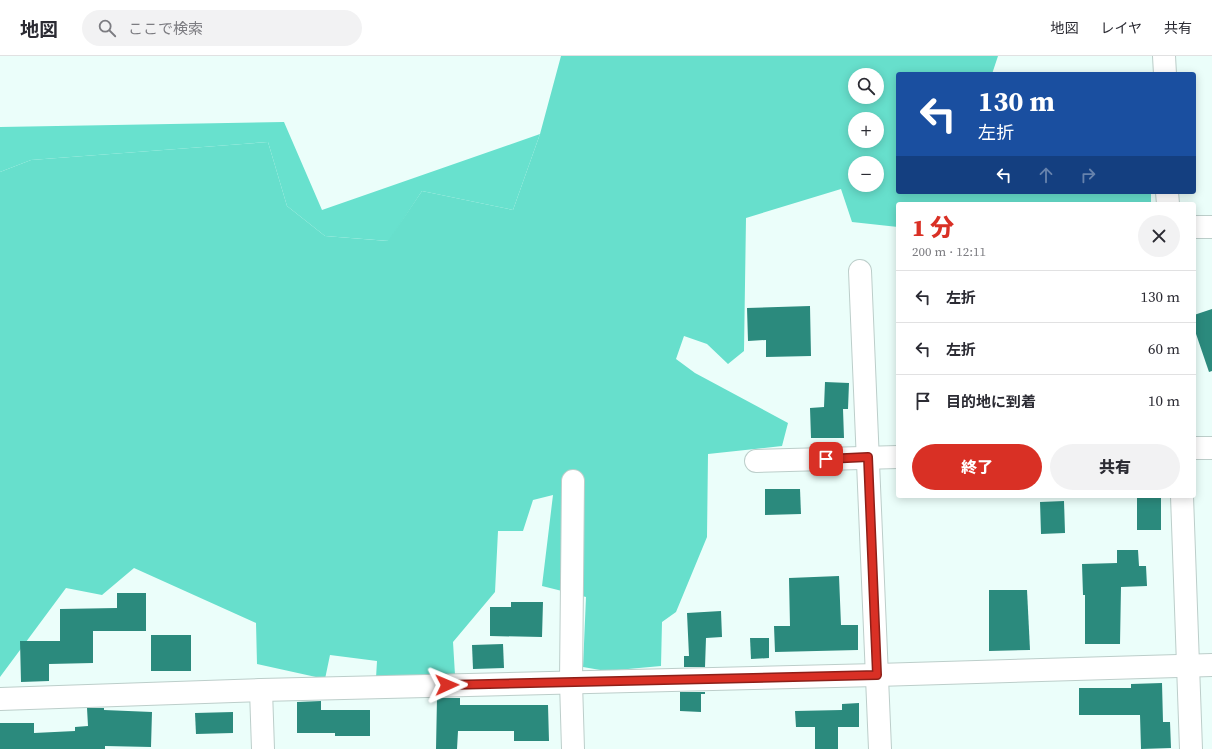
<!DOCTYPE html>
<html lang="ja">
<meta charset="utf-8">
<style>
body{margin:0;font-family:"Source Serif 4","Noto Sans JP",serif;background:#f2f2f3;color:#2b2b33;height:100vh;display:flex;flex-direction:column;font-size:15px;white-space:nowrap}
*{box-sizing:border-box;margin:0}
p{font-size:13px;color:#7c7c81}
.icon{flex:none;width:22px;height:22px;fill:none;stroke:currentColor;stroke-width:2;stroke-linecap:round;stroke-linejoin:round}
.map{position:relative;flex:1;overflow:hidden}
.panel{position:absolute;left:896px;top:146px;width:300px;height:296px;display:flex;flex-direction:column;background:#fff;border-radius:4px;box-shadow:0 2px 10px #0003}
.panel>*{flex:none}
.banner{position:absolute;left:896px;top:16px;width:300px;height:122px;border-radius:4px;box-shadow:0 2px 10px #0003;background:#1a4fa0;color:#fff;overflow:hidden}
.fabs{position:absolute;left:848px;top:12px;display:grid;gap:8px}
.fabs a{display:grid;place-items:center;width:36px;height:36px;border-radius:50%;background:#fff;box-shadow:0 2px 10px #0003;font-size:20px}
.pin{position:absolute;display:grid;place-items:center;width:34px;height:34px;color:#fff;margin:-17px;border-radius:8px;box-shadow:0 2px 6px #0006}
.me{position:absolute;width:44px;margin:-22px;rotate:89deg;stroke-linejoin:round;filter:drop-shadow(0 0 3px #0008)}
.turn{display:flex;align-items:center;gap:14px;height:84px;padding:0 16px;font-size:18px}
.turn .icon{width:52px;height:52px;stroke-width:2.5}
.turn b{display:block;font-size:28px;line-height:34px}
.lanes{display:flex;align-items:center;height:38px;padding:0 16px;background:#0003;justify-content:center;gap:20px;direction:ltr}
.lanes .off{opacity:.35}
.round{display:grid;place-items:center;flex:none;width:42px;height:42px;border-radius:21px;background:#f2f2f3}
.overview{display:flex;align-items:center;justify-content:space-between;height:68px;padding:0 16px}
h1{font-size:24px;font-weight:800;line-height:30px;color:#d93025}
.button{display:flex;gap:8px;margin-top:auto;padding:8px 16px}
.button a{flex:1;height:46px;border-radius:24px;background:#d93025;color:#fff;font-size:16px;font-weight:800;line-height:46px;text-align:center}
.button a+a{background:#f2f2f3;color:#2b2b33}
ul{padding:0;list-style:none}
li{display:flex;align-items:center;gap:12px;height:52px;padding:0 16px;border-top:1px solid #e1e1e2}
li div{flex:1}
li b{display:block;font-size:15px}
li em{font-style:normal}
header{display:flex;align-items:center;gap:24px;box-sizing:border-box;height:56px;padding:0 20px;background:#fff;border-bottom:1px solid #e1e1e2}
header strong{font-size:19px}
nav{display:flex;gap:22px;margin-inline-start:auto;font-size:14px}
.search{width:280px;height:36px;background:#f2f2f3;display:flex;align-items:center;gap:10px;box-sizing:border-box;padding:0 14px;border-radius:22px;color:#7c7c81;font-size:15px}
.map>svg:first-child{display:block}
</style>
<header>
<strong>地図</strong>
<div class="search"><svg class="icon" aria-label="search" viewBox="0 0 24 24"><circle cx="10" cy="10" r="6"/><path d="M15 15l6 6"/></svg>ここで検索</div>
<nav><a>地図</a><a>レイヤ</a><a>共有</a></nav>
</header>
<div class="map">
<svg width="1212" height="693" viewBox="0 0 1212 693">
<rect width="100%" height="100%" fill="#ebfefa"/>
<polygon fill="#68e1ce" points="284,66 322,154 540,78 513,154 422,135 389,185 325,180 287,150 268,86 31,104 0,116 0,71"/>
<path fill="#67dfcc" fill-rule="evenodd" d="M561,0H998L992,18H898V136H1151V148H898V171L852,166L841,133L746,162L744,295L728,308L707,288L684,280L676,303L695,317L788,367L782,390L708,398L707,481L676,556L662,566L661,610L606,615L583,611L586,541L542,530L553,439L533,444L523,475H498L495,536L453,586L455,619L376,622L377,605L330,599L325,623L257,608L256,567L134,512L102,539L66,532L0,621V116L31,104L268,86L287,150L325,180L388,185L422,135L513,154L540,78ZM855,19H877V41H855ZM855,63H877V85H855ZM855,107H877V129H855Z"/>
<g fill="#2b8a7d">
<polygon points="810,250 811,300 766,301 766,284 748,285 747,252"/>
<polygon points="1212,253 1212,315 1209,316 1194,272 1194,259"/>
<polygon points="825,326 849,327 848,353 843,353 844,382 811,382 810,352 824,351"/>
<polygon points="765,433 800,433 801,458 765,459"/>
<rect x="1137" y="440" width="24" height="34"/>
<polygon points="1064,445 1065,477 1041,478 1040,446"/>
<polygon points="1117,494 1138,494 1139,510 1146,510 1147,530 1121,531 1120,588 1085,588 1085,539 1083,539 1082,508 1117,507"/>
<polygon points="839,520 841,569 858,569 858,594 775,596 774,570 790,570 789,522"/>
<polygon points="989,534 1027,534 1030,594 989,595"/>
<polygon points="117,537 146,537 146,575 93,575 93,607 49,608 49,625 21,626 20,585 60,585 60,553 117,552"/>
<polygon points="511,546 543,546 542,581 490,580 490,551 511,551"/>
<polygon points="721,555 722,581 706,582 705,611 684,611 684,600 689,600 687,557"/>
<rect x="151" y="579" width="40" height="36"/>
<polygon points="750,582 769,582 769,602 751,603"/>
<polygon points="503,588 504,612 473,613 472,589"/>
<polygon points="1162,627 1163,666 1170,666 1171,692 1141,693 1140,659 1079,659 1079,632 1131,632 1131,628"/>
<polygon points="680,636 705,636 705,638 701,638 701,656 680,655"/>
<polygon points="437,642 460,642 460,649 548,649 549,685 514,685 514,675 458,675 457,693 436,693"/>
<polygon points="321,645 321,654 370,654 370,680 335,680 335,677 297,677 297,646"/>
<polygon points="859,647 859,671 838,671 838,693 815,693 815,671 796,671 795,655 842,654 842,648"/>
<polygon points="87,652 104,652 104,654 152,656 151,691 105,690 105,693 0,693 0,667 34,667 34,677 75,675 75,671 88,670"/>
<polygon points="233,656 233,677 196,678 195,657"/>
</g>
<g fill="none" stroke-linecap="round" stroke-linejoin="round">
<g stroke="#bcceca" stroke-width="24">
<g id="minor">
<polyline points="1164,0 1165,18"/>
<polyline points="1167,136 1168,148"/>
<polyline points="1194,171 1212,171"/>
<polyline points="860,215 880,693"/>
<polyline points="1194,392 1212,392"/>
<polyline points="756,405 898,401"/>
<polyline points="573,425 571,626 573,693"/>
<polyline points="1182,440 1191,693"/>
<polyline points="261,634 263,693"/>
<polyline points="0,643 261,634 877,619 1212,609"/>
</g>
</g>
<use href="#minor" stroke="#fff" stroke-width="22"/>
</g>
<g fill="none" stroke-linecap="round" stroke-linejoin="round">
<g stroke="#8d1f18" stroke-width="10">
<polyline id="route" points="447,629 877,619 868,401 826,403"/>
</g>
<use href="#route" stroke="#d93025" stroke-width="7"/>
</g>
</svg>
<div class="fabs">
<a><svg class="icon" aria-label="search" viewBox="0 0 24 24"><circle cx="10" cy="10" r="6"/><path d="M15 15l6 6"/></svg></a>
<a>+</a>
<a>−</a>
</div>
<div class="pin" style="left:826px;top:403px;background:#d93025"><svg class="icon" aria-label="arrive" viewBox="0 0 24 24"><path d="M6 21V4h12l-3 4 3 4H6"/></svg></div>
<svg class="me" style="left:447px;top:629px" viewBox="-20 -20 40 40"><path d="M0-17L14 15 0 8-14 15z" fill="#d93025" stroke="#fff" stroke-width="4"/></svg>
<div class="banner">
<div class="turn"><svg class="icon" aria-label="left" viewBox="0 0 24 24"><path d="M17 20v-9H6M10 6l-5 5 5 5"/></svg><div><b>130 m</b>左折</div></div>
<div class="lanes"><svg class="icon" aria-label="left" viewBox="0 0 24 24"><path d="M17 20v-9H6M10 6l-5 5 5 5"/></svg><svg class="icon off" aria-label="ahead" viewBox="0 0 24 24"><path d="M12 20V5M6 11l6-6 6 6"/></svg><svg class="icon off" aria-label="right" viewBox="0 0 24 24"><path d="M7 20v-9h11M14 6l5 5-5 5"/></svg></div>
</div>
<section class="panel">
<div class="overview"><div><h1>1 分</h1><p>200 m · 12:11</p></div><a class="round"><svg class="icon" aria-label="close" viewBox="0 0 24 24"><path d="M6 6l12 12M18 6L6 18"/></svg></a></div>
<ul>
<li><svg class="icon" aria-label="left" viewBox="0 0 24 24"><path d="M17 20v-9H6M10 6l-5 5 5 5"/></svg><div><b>左折</b></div><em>130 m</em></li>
<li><svg class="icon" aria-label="left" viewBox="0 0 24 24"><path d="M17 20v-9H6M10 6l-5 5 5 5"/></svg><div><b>左折</b></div><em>60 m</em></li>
<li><svg class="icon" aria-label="arrive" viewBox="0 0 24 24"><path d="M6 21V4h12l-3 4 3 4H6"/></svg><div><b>目的地に到着</b></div><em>10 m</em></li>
</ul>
<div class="button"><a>終了</a><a>共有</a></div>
</section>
</div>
